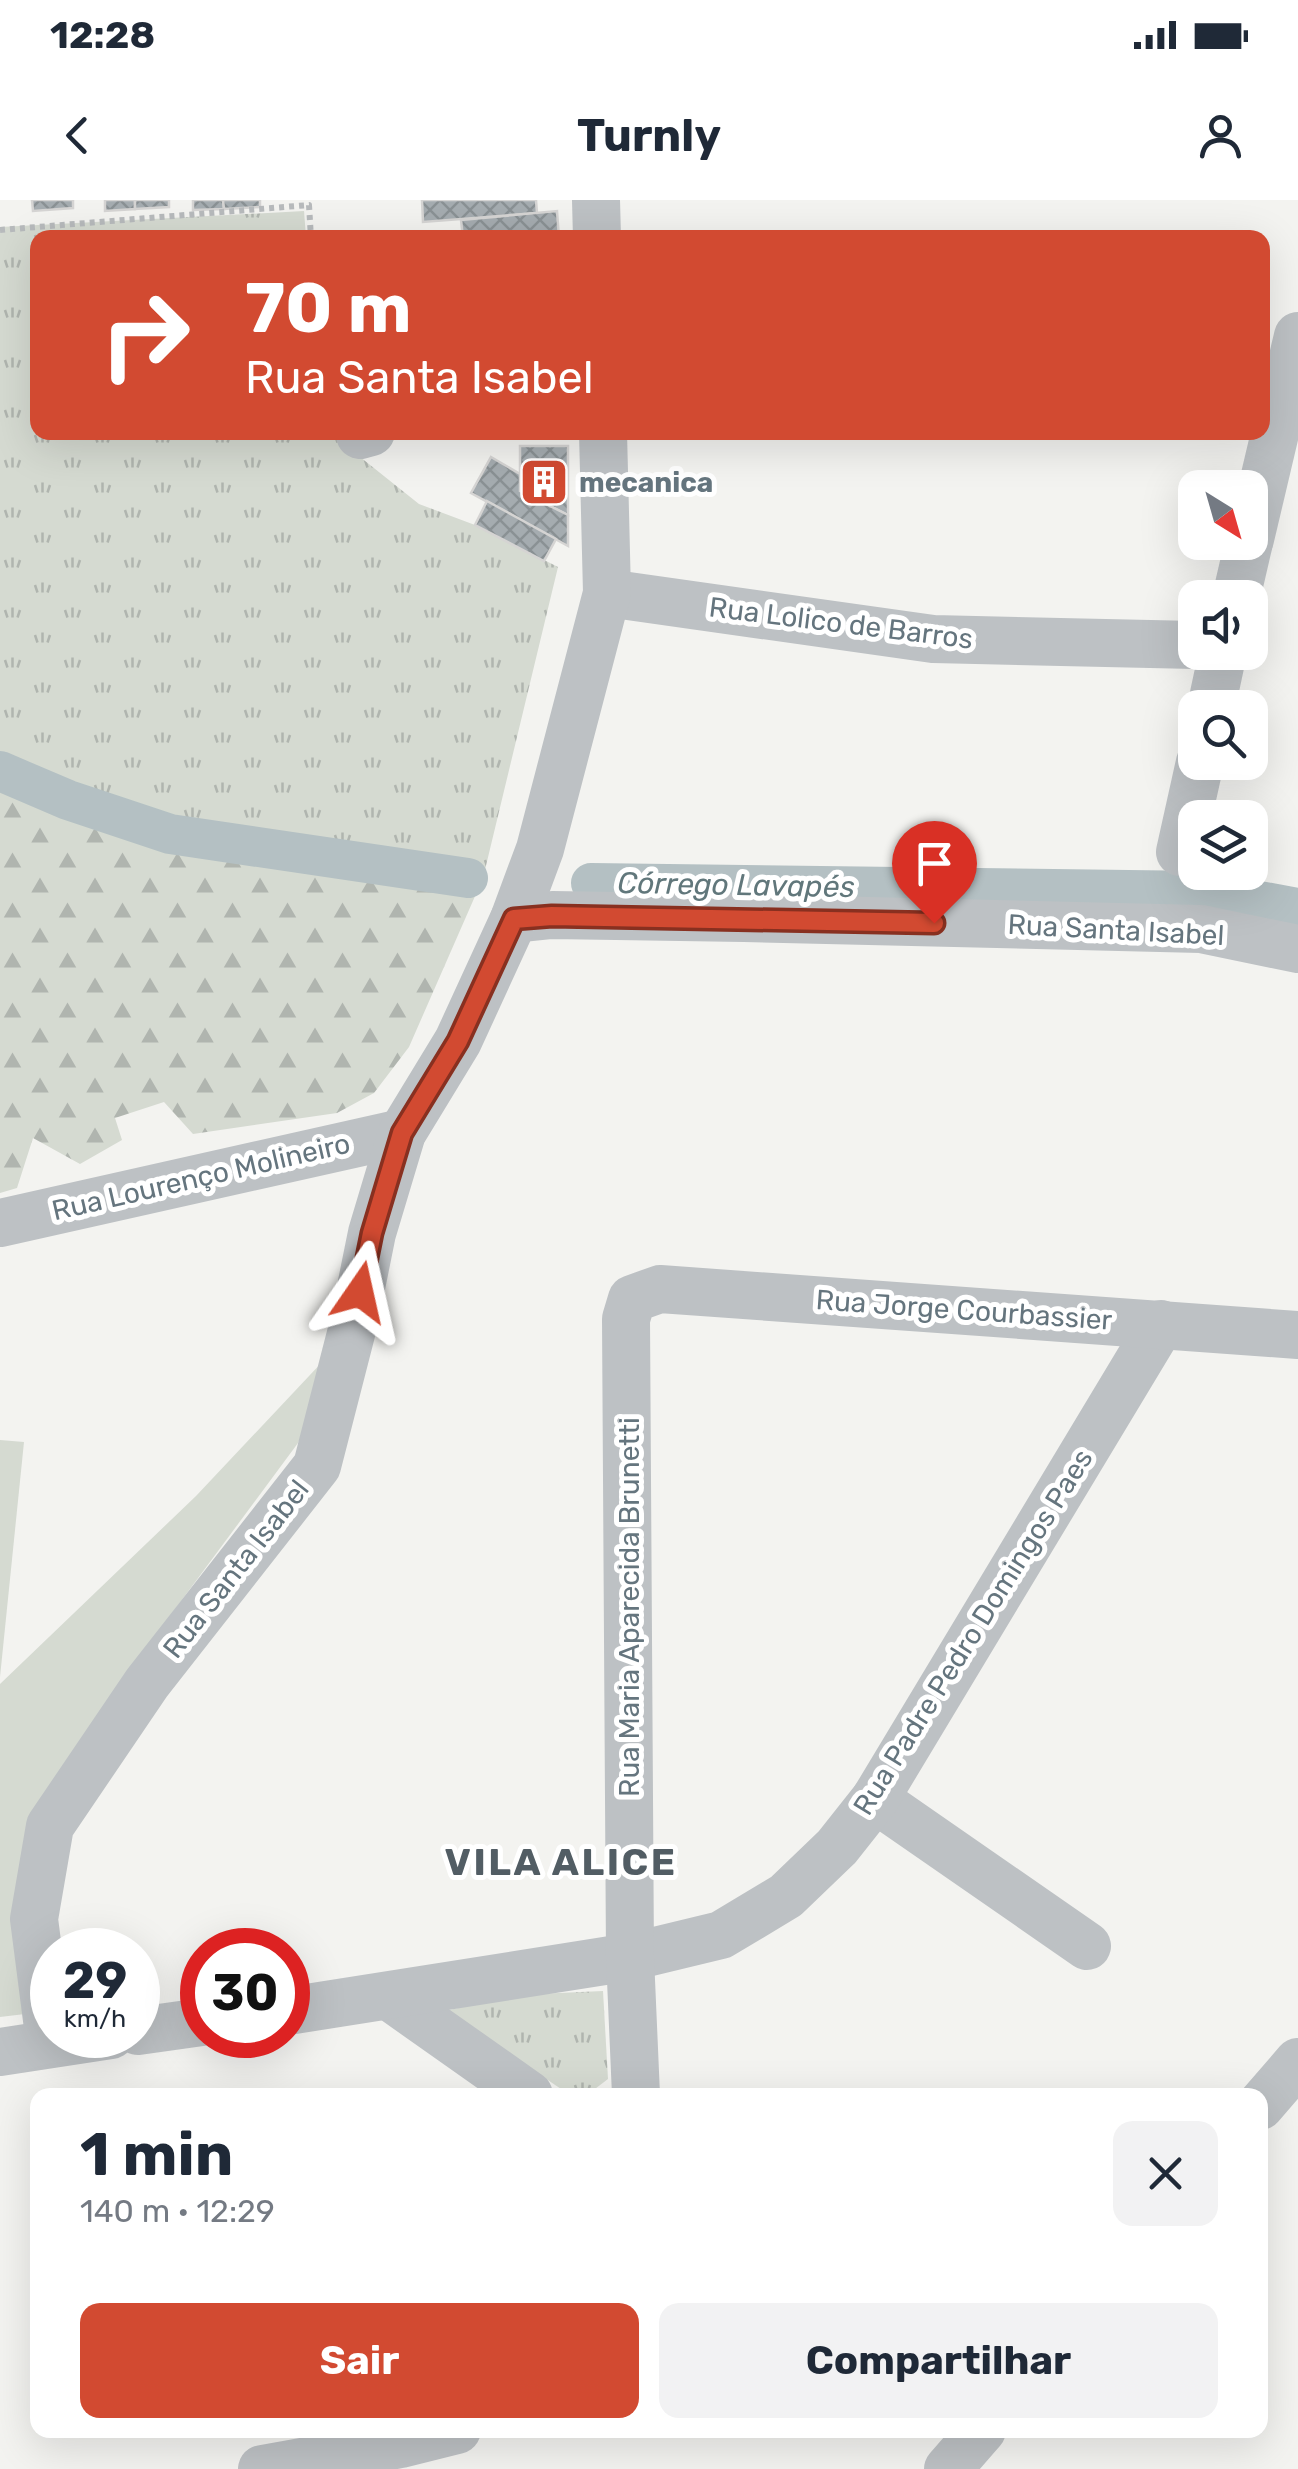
<!DOCTYPE html>
<html lang="pt">
<meta charset="utf-8">
<style>
body{margin:0;font-family:Rubik,sans-serif;background:#f2f2f3;color:#1f2937;height:100vh;display:flex;flex-direction:column;font-size:38px;white-space:nowrap}
*{box-sizing:border-box;margin:0}
p{font-size:32px;color:#747a83}
.icon{flex:none;width:55px;height:55px;fill:none;stroke:currentColor;stroke-width:2;stroke-linecap:round;stroke-linejoin:round}
.map{position:relative;flex:1;overflow:hidden}
.panel{position:absolute;left:30px;top:1888px;width:1238px;height:350px;display:flex;flex-direction:column;background:#fff;border-radius:20px;box-shadow:0 10px 40px #0002}
.panel>*{flex:none}
.banner{position:absolute;left:30px;top:30px;width:1240px;height:210px;border-radius:20px;box-shadow:0 10px 40px #0002;background:#d24a31;color:#fff;overflow:hidden}
.needle{width:65px;rotate:143deg}
.tools{position:absolute;left:1178px;top:270px;display:grid;gap:20px}
.tools a{display:grid;place-items:center;width:90px;height:90px;border-radius:20px;background:#fff;box-shadow:0 10px 40px #0002;font-size:50px}
.speed{position:absolute;left:30px;top:1728px;display:flex;gap:20px;font-size:50px;font-weight:700;text-align:center}
.speed>*{display:grid;place-content:center;width:130px;height:130px;border-radius:50%;background:#fff;box-shadow:0 10px 40px #0002;line-height:1}
.speed small{font-size:25px;font-weight:400}
.speed .limit{border:15px solid #d22;background:#fff;color:#111}
.pin{position:absolute;display:grid;place-items:center;width:85px;height:85px;color:#fff;margin:-102px -42px;border-radius:50% 50% 50% 0;rotate:-45deg;box-shadow:0 0 10px #0007}
.pin .icon{rotate:45deg}
.me{position:absolute;width:110px;margin:-55px;rotate:11deg;stroke-linejoin:round;filter:drop-shadow(0 0 8px #0008)}
.turn{display:flex;align-items:center;gap:35px;height:210px;padding:0 50px;font-size:45px}
.turn .icon{width:130px;height:130px;stroke-width:2.5}
.turn b{display:block;font-size:70px;line-height:85px}
.round{display:grid;place-items:center;flex:none;width:105px;height:105px;border-radius:20px;background:#f2f2f3}
.head{display:flex;align-items:center;justify-content:space-between;height:170px;padding:0 50px}
h1{font-size:60px;font-weight:700;line-height:75px}
.primary-button{display:flex;gap:20px;margin-top:auto;padding:20px 50px}
.primary-button a{flex:1;height:115px;border-radius:20px;background:#d24a31;color:#fff;font-size:40px;font-weight:700;line-height:115px;text-align:center}
.primary-button a+a{background:#f2f2f3;color:#1f2937}
.status{display:flex;justify-content:space-between;align-items:center;height:70px;padding:0 50px;background:#fff;direction:ltr}
.status svg{height:28px;fill:currentColor}
header{display:flex;justify-content:space-between;align-items:center;height:130px;padding:0 50px;background:#fff;font-size:45px;font-weight:700}
.map>svg:first-child{display:block}
</style>
<div class="status"><b>12:28</b><svg viewBox="0 0 49 12"><path d="M0 12V9h3v3zM5 12V6h3v6zM10 12V3h3v9zM15 12V0h3v12zM26 1h20v11H26zM47 4h2v5h-2z"/></svg></div>
<header><svg class="icon" aria-label="back" viewBox="0 0 24 24"><path d="M15 5l-7 7 7 7"/></svg>Turnly<svg class="icon" aria-label="person" viewBox="0 0 24 24"><circle cx="12" cy="8" r="4"/><path d="M4 21q1-7 8-7t8 7"/></svg></header>
<div class="map">
<svg width="1298" height="2269" viewBox="0 0 1298 2269">
<defs>
<pattern id="forest-firs" width="22" height="20" patternUnits="userSpaceOnUse" patternTransform="scale(2.5)"><rect width="22" height="20" fill="#d5dad1"/><path d="M5 1l3.5 6h-7zM16 11l3.5 6h-7z" fill="#b0b5af"/></pattern>
<pattern id="park-tufts" width="24" height="20" patternUnits="userSpaceOnUse" patternTransform="scale(2.5)"><rect width="24" height="20" fill="#d5dad1"/><path d="M3 7l-1-3M5 7V3M7 7l1-3M15 17l-1-3M17 17v-4M19 17l1-3" fill="none" stroke="#b0b5af"/></pattern>
<pattern id="building-cross-hatch" width="8" height="8" patternUnits="userSpaceOnUse" patternTransform="scale(2.5)"><rect width="8" height="8" fill="#a5acb0"/><path d="M0 0l8 8M0 8l8-8" fill="none" stroke="#8a9194"/></pattern>
</defs>
<rect width="100%" height="100%" fill="#f3f3f0"/>
<g fill="#d5dad1">
<polygon points="325,1159 323,1190 298,1243 107,1501 25,1814 0,1817 0,1484 196,1296"/>
<polygon points="0,1240 24,1242 0,1477"/>
</g>
<polygon fill="url(#forest-firs)" points="0,571 68,600 170,634 483,678 409,847 374,893 337,913 193,934 164,902 115,918 122,940 80,964 33,938 17,988 0,993"/>
<g fill="url(#park-tufts)">
<polygon points="304,11 306,37 38,38 38,232 330,233 419,304 475,325 558,367 483,678 170,634 68,600 0,571 0,27"/>
<polygon points="603,1791 608,1879 587,1895 570,1895 445,1811 514,1795"/>
</g>
<g fill="none" stroke-linecap="round" stroke-linejoin="round">
<g stroke="#b4c0c3" stroke-width="40">
<polyline points="0,571 68,600 170,634 468,678"/>
<polyline points="591,683 1204,691 1298,708"/>
</g>
</g>
<g fill="url(#building-cross-hatch)" stroke="#d5d4d3" stroke-width="2.5">
<polygon points="32,0 73,0 73,8 33,11"/>
<polygon points="105,0 135,0 135,9 105,11"/>
<polygon points="135,0 169,0 169,7 135,9"/>
<polygon points="193,0 223,0 224,9 193,10"/>
<polygon points="223,0 260,0 260,7 224,9"/>
<polygon points="422,0 536,0 537,13 423,22"/>
<polygon points="557,11 559,38 463,38 461,20"/>
<polygon points="520,246 568,246 568,315 520,291"/>
<polygon points="491,257 520,274 520,291 568,315 568,346 471,293"/>
<polygon points="487,301 556,339 544,361 475,325"/>
</g>
<g fill="none" stroke-linecap="round" stroke-linejoin="round">
<polyline stroke="#b7babc" stroke-width="6" stroke-dasharray="5 5" stroke-linecap="butt" points="0,30 309,5 311,38"/>
<g stroke="#bdc1c4" stroke-width="48">
<polyline points="596,0 597,38"/>
<polyline points="360,235 371,232"/>
<polyline points="1250,339 1298,136"/>
<polyline points="607,393 933,439 1195,445"/>
<polyline points="1236,398 1249,342"/>
<polyline points="1211,508 1223,452"/>
<polyline points="1180,652 1200,562"/>
<polyline points="514,719 552,715 744,718 1201,729 1298,749"/>
<polyline points="0,1023 402,933"/>
<polyline points="875,1599 1087,1746"/>
<polyline points="390,1797 529,1895"/>
<polyline points="288,1811 630,1757 721,1735 786,1696 837,1647 875,1599 1161,1124"/>
<polyline points="138,1831 202,1822"/>
<polyline points="50,1843 34,1719 50,1626 147,1483 317,1266 354,1122 372,1033 402,933 458,841 514,719 540,649 607,393 603,232"/>
<polyline points="0,1852 111,1835"/>
<polyline points="636,1895 630,1757 626,1119 632,1099 660,1089 1298,1135"/>
<polyline points="1260,1906 1298,1862"/>
<polyline points="262,2269 401,2244 457,2230"/>
<polyline points="948,2269 982,2230"/>
</g>
</g>
<g fill="none" stroke-linecap="round" stroke-linejoin="round">
<g stroke="#883020" stroke-width="25">
<polyline id="route" points="360,1092 372,1033 402,933 458,841 514,719 552,716 934,723"/>
</g>
<use href="#route" stroke="#d24a31" stroke-width="18"/>
</g>
<defs>
<g id="building-square" transform="scale(2.5)"><rect x="-9" y="-9" width="18" height="18" rx="4" fill="#d24a31" stroke="#fff"/><path d="M-4-6H4V6H1V3H-1V6H-4ZM-2.5-4.3h1.7v1.8h-1.7ZM.8-4.3h1.7v1.8H.8ZM-2.5-1h1.7V.8h-1.7ZM.8-1h1.7V.8H.8Z" fill="#fff"/></g>
</defs>
<g fill-rule="evenodd">
<use href="#building-square" x="544" y="282"/>
</g>
<g text-anchor="middle" dominant-baseline="central" stroke-width="10" stroke-linejoin="round" paint-order="stroke">
<g font-size="28" font-weight="bold" fill="#65757e" stroke="#fff" text-anchor="start">
<text x="579" y="282">mecanica</text>
</g>
<g font-size="28" fill="#65757e" stroke="#fff">
<text transform="translate(841 423) rotate(7)">Rua Lolico de Barros</text>
<text transform="translate(1116 730) rotate(3)">Rua Santa Isabel</text>
<text transform="translate(201 977) rotate(-13)">Rua Lourenço Molineiro</text>
<text transform="translate(964 1110) rotate(4)">Rua Jorge Courbassier</text>
<text transform="translate(236 1369) rotate(-52)">Rua Santa Isabel</text>
<text transform="translate(629 1407) rotate(-90)">Rua Maria Aparecida Brunetti</text>
<text transform="translate(973 1432) rotate(-58)">Rua Padre Pedro Domingos Paes</text>
</g>
<g font-size="30" font-style="italic" fill="#61777b" stroke="#fff">
<text transform="translate(736 685) rotate(1)">Córrego Lavapés</text>
</g>
<g font-size="38" font-weight="bold" letter-spacing="2.5" fill="#525d64" stroke="#fff">
<text x="561" y="1662">VILA ALICE</text>
</g>
</g>
</svg>
<div class="tools">
<a><svg class="needle" viewBox="-14 -14 28 28"><path d="M0-13l5 13h-10z" fill="#e53935"/><path d="M0 13l5-13h-10z" fill="#747a83"/></svg></a>
<a><svg class="icon" aria-label="sound" viewBox="0 0 24 24"><path d="M4 9h4l5-4v14l-5-4H4zM17 9q2 3 0 6"/></svg></a>
<a><svg class="icon" aria-label="search" viewBox="0 0 24 24"><circle cx="10" cy="10" r="6"/><path d="M15 15l6 6"/></svg></a>
<a><svg class="icon" aria-label="layers" viewBox="0 0 24 24"><path d="M12 4l9 5-9 5-9-5zM3 14l9 5 9-5"/></svg></a>
</div>
<div class="speed"><div>29<small>km/h</small></div><div class="limit">30</div></div>
<div class="pin" style="left:934px;top:723px;background:#d93025"><svg class="icon" aria-label="arrive" viewBox="0 0 24 24"><path d="M6 21V4h12l-3 4 3 4H6"/></svg></div>
<svg class="me" style="left:360px;top:1092px" viewBox="-20 -20 40 40"><path d="M0-17L14 15 0 8-14 15z" fill="#d24a31" stroke="#fff" stroke-width="4"/></svg>
<div class="banner">
<div class="turn"><svg class="icon" aria-label="right" viewBox="0 0 24 24"><path d="M7 20v-9h11M14 6l5 5-5 5"/></svg><div><b>70 m</b>Rua Santa Isabel</div></div>
</div>
<section class="panel">
<div class="head"><div><h1>1 min</h1><p>140 m · 12:29</p></div><a class="round"><svg class="icon" aria-label="close" viewBox="0 0 24 24"><path d="M6 6l12 12M18 6L6 18"/></svg></a></div>
<div class="primary-button"><a>Sair</a><a>Compartilhar</a></div>
</section>
</div>
